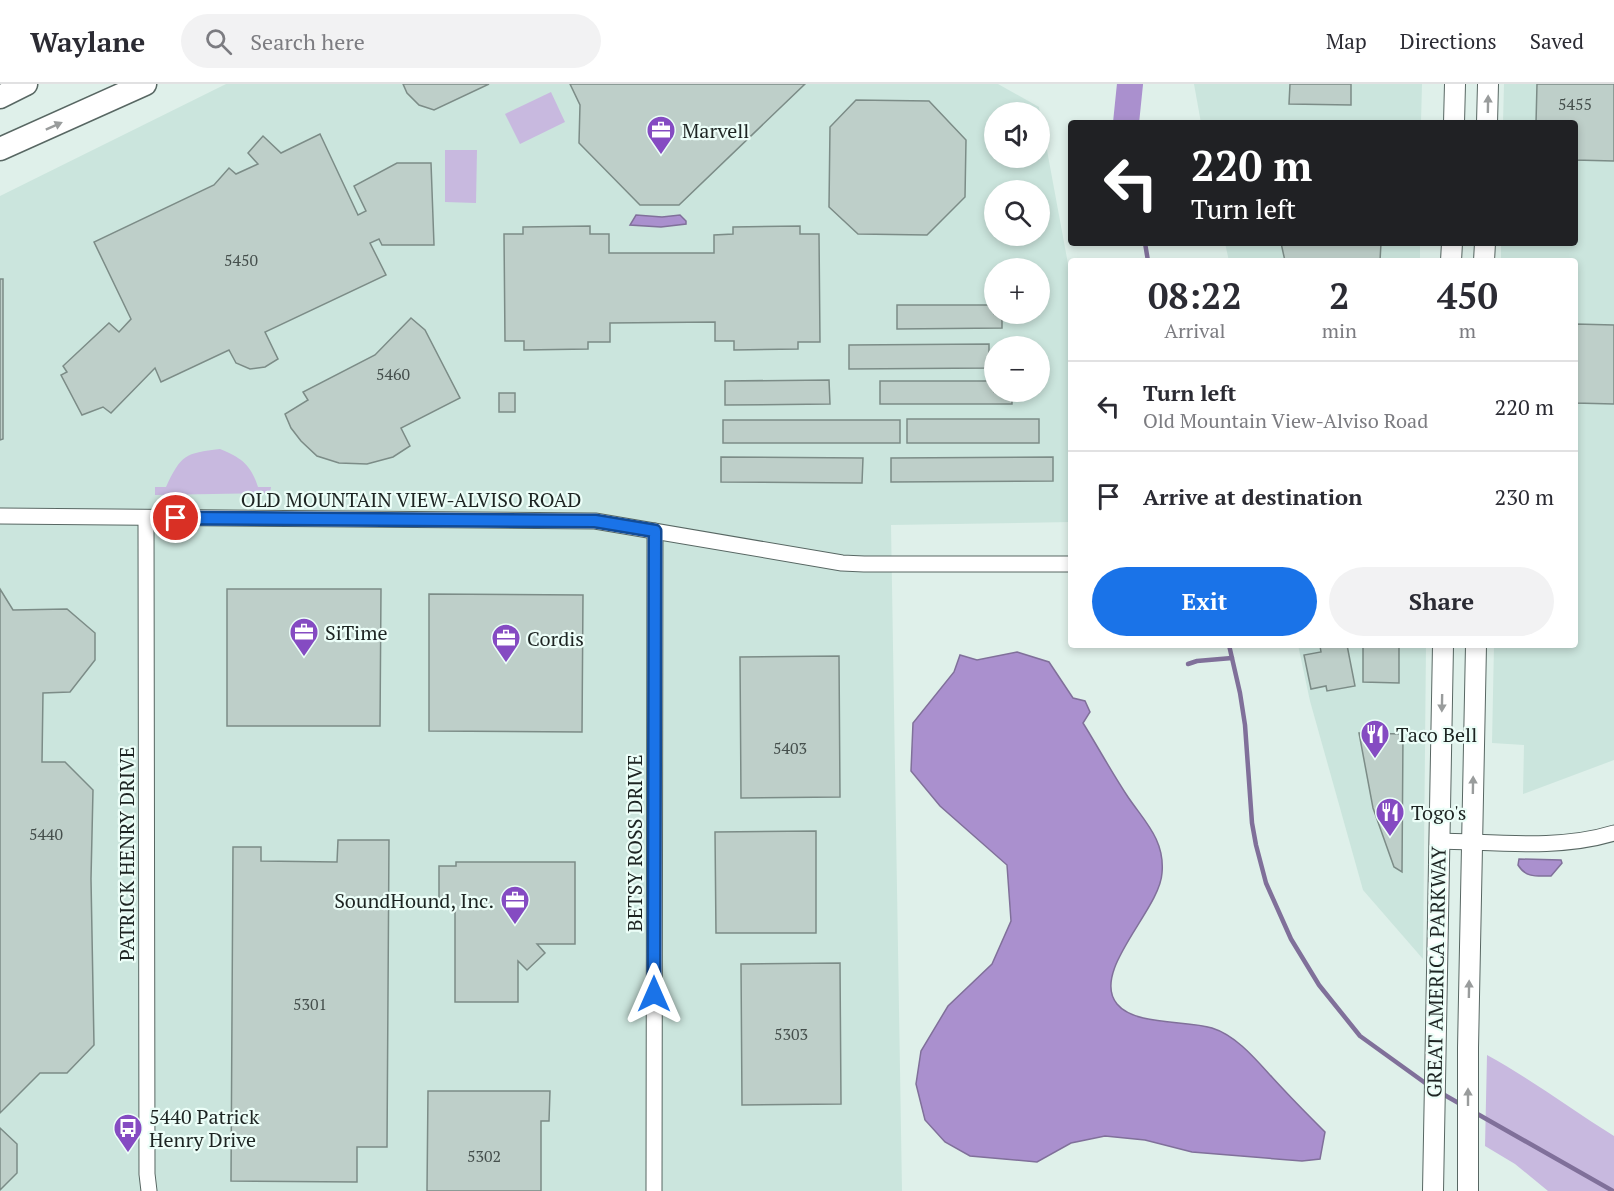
<!DOCTYPE html>
<meta charset="utf-8">
<style>
body{margin:0;font-family:"PT Serif",serif;background:#f2f2f3;color:#2b2b33;height:100vh;display:flex;flex-direction:column;font-size:22px;white-space:nowrap}
*{box-sizing:border-box;margin:0}
p{font-size:20px;color:#7c7c81}
.icon{flex:none;width:33px;height:33px;fill:none;stroke:currentColor;stroke-width:2;stroke-linecap:round;stroke-linejoin:round}
.map{position:relative;flex:1;overflow:hidden}
.side{position:absolute;left:1068px;top:174px;width:510px;height:390px;display:flex;flex-direction:column;background:#fff;border-radius:6px;box-shadow:0 3px 9px #0003}
.side>*{flex:none}
.banner{position:absolute;left:1068px;top:36px;width:510px;height:126px;border-radius:6px;box-shadow:0 3px 9px #0003;background:#202124;color:#fff;overflow:hidden}
.buttons{position:absolute;left:984px;top:18px;display:grid;gap:12px}
.buttons a{display:grid;place-items:center;width:66px;height:66px;border-radius:50%;background:#fff;box-shadow:0 3px 9px #0003;font-size:30px}
.pin{position:absolute;display:grid;place-items:center;width:51px;height:51px;color:#fff;margin:-26px;border:3px solid #fff;border-radius:50%;box-shadow:0 2px 6px #0007}
.me{position:absolute;width:66px;margin:-33px;rotate:0deg;stroke-linejoin:round;filter:drop-shadow(0 0 4px #0008)}
.turn{display:flex;align-items:center;gap:21px;height:126px;padding:0 24px;font-size:27px}
.turn .icon{width:78px;height:78px;stroke-width:2.5}
.turn b{display:block;font-size:42px;line-height:51px}
.eta{display:flex;justify-content:space-evenly;align-items:center;height:102px;text-align:center}
.eta b{font-size:36px;font-weight:700;line-height:42px}
.button{display:flex;gap:12px;margin-top:auto;padding:12px 24px}
.button a{flex:1;height:69px;border-radius:36px;background:#1a73e8;color:#fff;font-size:24px;font-weight:700;line-height:69px;text-align:center}
.button a+a{background:#f2f2f3;color:#2b2b33}
ul{padding:0;list-style:none}
li{display:flex;align-items:center;gap:18px;height:90px;padding:0 24px;border-top:2px solid #e1e1e2}
li div{flex:1}
li b{display:block;font-size:22px}
li em{font-style:normal}
header{display:flex;align-items:center;gap:36px;box-sizing:border-box;height:84px;padding:0 30px;background:#fff;border-bottom:2px solid #e1e1e2}
header strong{font-size:28px}
nav{display:flex;gap:33px;margin-inline-start:auto;font-size:21px}
.search{width:420px;height:54px;background:#f2f2f3;display:flex;align-items:center;gap:15px;box-sizing:border-box;padding:0 21px;border-radius:33px;color:#7c7c81;font-size:22px}
.map>svg:first-child{display:block}
</style>
<header>
<strong>Waylane</strong>
<div class="search"><svg class="icon" aria-label="search" viewBox="0 0 24 24"><circle cx="10" cy="10" r="6"/><path d="M15 15l6 6"/></svg>Search here</div>
<nav><a>Map</a><a>Directions</a><a>Saved</a></nav>
</header>
<div class="map">
<svg width="1614" height="1107" viewBox="0 0 1614 1107">
<rect width="100%" height="100%" fill="#dff0ea"/>
<g fill="#cbe5dd" fill-rule="evenodd">
<path d="M226,0H998L1039,23L1071,196V438L891,441L902,1107H0V112ZM994,28H1040V74H994ZM994,106H1040V152H994ZM994,184H1040V230H994ZM994,262H1040V308H994Z"/>
<polygon points="1194,0 1422,0 1421,39 1201,39"/>
<polygon points="1504,0 1614,0 1614,676 1523,710 1524,661 1492,659 1494,561 1575,561 1575,177 1501,177 1501,159 1575,159 1575,39 1503,39"/>
<polygon points="1225,159 1420,159 1420,177 1229,177"/>
<polygon points="1298,561 1426,561 1423,875 1363,806 1310,617"/>
</g>
<g fill="#c8b9df">
<polygon points="551,8 565,38 520,60 505,30"/>
<polygon points="445,66 477,66 476,119 445,118"/>
<path d="M220,365C242,374 251,381 258,403H271L270,409L155,411V403H166C181,371 185,369 220,365Z"/>
<path d="M1487,971C1531,995 1571,1025 1614,1052V1107H1548L1515,1080L1485,1062Z"/>
</g>
<g fill="#aa90ce" stroke="#80709a" stroke-width="1.5">
<polygon points="636,131 662,133 680,131 686,137 686,140 661,143 630,141"/>
<path d="M1017,568L1049,578L1073,614L1085,617L1090,628L1083,639C1098,663 1112,689 1128,713C1145,738 1165,756 1162,789C1160,826 1090,887 1117,920C1135,942 1186,936 1212,944C1241,953 1263,985 1284,1006C1297,1020 1311,1034 1325,1048L1320,1075L1302,1077L1192,1068L1145,1056L1105,1052L1071,1059L1037,1078L970,1072L945,1058L925,1036L916,1000L921,967L948,922L992,880L1011,837L1007,781L940,722L911,687L913,639L954,588L960,571L977,576Z"/>
<path d="M1519,775L1561,776L1562,779L1551,792C1536,792 1526,794 1518,781Z"/>
</g>
<g fill="none" stroke-linecap="round" stroke-linejoin="round">
<g stroke="#80709a" stroke-width="4.5">
<polyline points="1145,159 1148,177"/>
<polyline points="1229,561 1240,609 1245,641 1252,739 1256,761 1266,799 1291,855 1319,901 1360,952 1428,1001"/>
<polyline points="1188,580 1197,577 1232,574"/>
<polyline points="1441,1009 1462,1021"/>
<polyline points="1474,1028 1613,1107"/>
</g>
<polyline stroke="#aa90ce" stroke-width="26" points="1126,39 1130,0"/>
</g>
<g fill="#becfc9" stroke="#7c8c87" stroke-width="1.5">
<polygon points="403,0 489,0 434,26 419,21 407,9"/>
<polygon points="570,0 805,0 679,121 640,121 579,59 580,21"/>
<polygon points="1290,0 1351,0 1351,21 1289,20"/>
<polygon points="1537,0 1614,0 1614,77 1575,76 1575,39 1536,39"/>
<polygon points="856,16 929,17 966,56 965,113 927,151 858,150 829,123 830,43"/>
<polygon points="320,50 358,131 366,127 354,102 397,79 431,79 434,161 382,161 379,155 370,159 386,191 265,248 278,275 265,283 250,285 236,279 229,266 161,298 155,284 111,329 103,323 82,331 61,291 67,288 63,282 109,239 119,248 131,235 94,158 214,101 229,84 236,90 258,80 248,69 263,52 281,69"/>
<polygon points="590,142 590,150 609,150 609,169 714,169 714,151 733,150 733,143 800,142 800,150 819,150 820,258 798,258 798,265 734,266 734,257 715,257 715,238 610,239 610,258 588,258 588,265 524,266 524,257 505,257 504,150 523,150 523,143"/>
<polygon points="1281,159 1381,159 1380,177 1285,177"/>
<polygon points="0,195 3,195 3,355 0,356"/>
<polygon points="897,221 994,221 994,230 1002,230 1002,244 897,245"/>
<polygon points="411,234 425,246 460,314 401,344 410,362 393,373 367,380 339,379 317,372 301,357 291,344 285,330 308,316 303,308 375,271"/>
<polygon points="1575,240 1614,241 1614,320 1575,319"/>
<polygon points="989,260 989,284 849,285 849,261"/>
<polygon points="829,296 830,320 725,321 725,297"/>
<polygon points="880,297 994,297 994,308 1012,308 1012,320 880,320"/>
<rect x="499" y="309" width="16" height="19"/>
<rect x="907" y="335" width="132" height="24"/>
<rect x="723" y="336" width="177" height="23"/>
<polygon points="721,373 863,374 862,399 721,398"/>
<polygon points="1053,373 1053,397 891,398 891,374"/>
<polygon points="0,505 13,526 67,525 95,549 95,576 70,608 43,609 42,678 65,678 93,706 91,795 94,961 67,989 40,989 0,1029"/>
<polygon points="227,505 381,505 380,642 227,642"/>
<polygon points="429,510 583,511 582,648 429,647"/>
<polygon points="1328,561 1347,561 1355,602 1327,607 1326,602 1311,605 1304,571 1321,568 1320,562"/>
<polygon points="1363,561 1399,561 1399,599 1363,598"/>
<polygon points="839,572 840,713 741,714 740,573"/>
<polygon points="1359,649 1403,650 1402,788 1394,783 1373,724"/>
<polygon points="816,747 816,849 716,849 715,748"/>
<polygon points="338,756 389,756 387,1063 357,1063 357,1098 231,1097 233,763 261,763 261,777 337,778"/>
<polygon points="456,778 575,778 575,860 537,860 545,869 527,886 518,877 518,918 455,918 455,823 439,823 439,782 456,782"/>
<polygon points="840,879 841,1020 742,1021 741,880"/>
<polygon points="428,1007 550,1007 549,1037 541,1037 541,1107 427,1107"/>
<polygon points="0,1044 17,1060 17,1089 0,1106"/>
</g>
<g fill="none" stroke-linecap="round" stroke-linejoin="round">
<g stroke="#586763" stroke-width="17">
<g id="minor">
<polyline points="0,432 595,437 842,479 864,480 1071,480"/>
<polyline points="146,434 147,1090 149,1107"/>
<path d="M1439,757C1496,758 1559,766 1614,749"/>
<polyline points="654,1107 655,447"/>
</g>
</g>
<g stroke="#586763" stroke-width="22">
<g id="major">
<polyline points="1454,39 1455,0"/>
<polyline points="1487,39 1488,0"/>
<polyline points="1451,177 1452,159"/>
<polyline points="1484,177 1485,159"/>
<polyline points="1433,1107 1443,561"/>
<polyline points="1468,1107 1468,964 1476,561"/>
</g>
</g>
<g stroke="#586763" stroke-width="25">
<g id="highway">
<polyline points="0,13 26,0"/>
<polyline points="0,65 145,0"/>
</g>
</g>
<use href="#minor" stroke="#fff" stroke-width="15"/>
<use href="#major" stroke="#fff" stroke-width="20"/>
<use href="#highway" stroke="#fff" stroke-width="22"/>
</g>
<defs><path id="oneway-solid" d="M-6-.8H1V-3.2L6.5 0L1 3.2V.8H-6Z" transform="scale(1.5)"/></defs>
<g fill="#999c9c">
<use href="#oneway-solid" transform="translate(1488 20) rotate(-89)"/>
<use href="#oneway-solid" transform="translate(54 42) rotate(-24)"/>
<use href="#oneway-solid" transform="translate(1442 619) rotate(91)"/>
<use href="#oneway-solid" transform="translate(1473 701) rotate(-89)"/>
<use href="#oneway-solid" transform="translate(1469 905) rotate(-89)"/>
<use href="#oneway-solid" transform="translate(1468 1013) rotate(-90)"/>
</g>
<g fill="none" stroke-linecap="round" stroke-linejoin="round">
<g stroke="#114b97" stroke-width="15">
<polyline id="route" points="176,434 595,437 655,447 654,910"/>
</g>
<use href="#route" stroke="#1a73e8" stroke-width="10"/>
</g>
<defs>
<g id="office-pin" transform="scale(1.5)"><path d="M0 17L-7.5 6A9.5 9.5 0 1 1 7.5 6Z" fill="#854bc2" stroke="#ecfef8"/><path d="M-6-3h4V-5.5h4V-3h4V5H-6ZM-1-4.5V-3h2v-1.5ZM-6 0V1H6V0Z" fill="#fff"/></g>
<g id="restaurant-pin" transform="scale(1.5)"><path d="M0 17L-7.5 6A9.5 9.5 0 1 1 7.5 6Z" fill="#854bc2" stroke="#ecfef8"/><path d="M-5-6h1v4h1v-4h1v4h1v-4h1v5L-1.5 .5V6h-2V.5L-5-1ZM5-6V6H3V1.5H1.5Q1.5-4 5-6Z" fill="#fff"/></g>
<g id="bus-pin" transform="scale(1.5)"><path d="M0 17L-7.5 6A9.5 9.5 0 1 1 7.5 6Z" fill="#854bc2" stroke="#ecfef8"/><path d="M-5-6H5V4H4V6H2V4H-2V6H-4V4H-5ZM-3.5-4V0h7V-4ZM-3.5 1.2v1.5H-2V1.2ZM2 1.2v1.5H3.5V1.2Z" fill="#fff"/></g>
</defs>
<g fill-rule="evenodd">
<use href="#office-pin" x="661" y="46"/>
<use href="#office-pin" x="304" y="548"/>
<use href="#office-pin" x="506" y="554"/>
<use href="#restaurant-pin" x="1375" y="650"/>
<use href="#restaurant-pin" x="1390" y="728"/>
<use href="#office-pin" x="515" y="816"/>
<use href="#bus-pin" x="128" y="1044"/>
</g>
<g text-anchor="middle" dominant-baseline="central" stroke-width="4.5" stroke-linejoin="round" paint-order="stroke">
<g font-size="16" fill="#454f4c">
<text x="1575" y="20">5455</text>
<text x="241" y="176">5450</text>
<text x="393" y="290">5460</text>
<text x="790" y="664">5403</text>
<text x="46" y="750">5440</text>
<text x="310" y="920">5301</text>
<text x="791" y="950">5303</text>
<text x="484" y="1072">5302</text>
</g>
<g font-size="20" fill="#1d2422" stroke="#ecfef8" text-anchor="start">
<text x="682" y="46">Marvell</text>
<text x="325" y="548">SiTime</text>
<text x="527" y="554">Cordis</text>
<text x="1396" y="650">Taco Bell</text>
<text x="1411" y="728">Togo's</text>
<text x="494" y="816" text-anchor="end">SoundHound, Inc.</text>
<text x="149" y="1032">5440 Patrick<tspan x="149" dy="23">Henry Drive</tspan></text>
</g>
<g font-size="20" fill="#1d2422" stroke="#ecfef8">
<text x="411" y="415">OLD MOUNTAIN VIEW-ALVISO ROAD</text>
<text transform="translate(634 759) rotate(-90)">BETSY ROSS DRIVE</text>
<text transform="translate(126 770) rotate(-90)">PATRICK HENRY DRIVE</text>
<text transform="translate(1436 888) rotate(-89)">GREAT AMERICA PARKWAY</text>
</g>
</g>
</svg>
<div class="buttons">
<a><svg class="icon" aria-label="sound" viewBox="0 0 24 24"><path d="M4 9h4l5-4v14l-5-4H4zM17 9q2 3 0 6"/></svg></a>
<a><svg class="icon" aria-label="search" viewBox="0 0 24 24"><circle cx="10" cy="10" r="6"/><path d="M15 15l6 6"/></svg></a>
<a>+</a>
<a>−</a>
</div>
<div class="pin" style="left:176px;top:434px;background:#d93025"><svg class="icon" aria-label="arrive" viewBox="0 0 24 24"><path d="M6 21V4h12l-3 4 3 4H6"/></svg></div>
<svg class="me" style="left:654px;top:910px" viewBox="-20 -20 40 40"><path d="M0-17L14 15 0 8-14 15z" fill="#1a73e8" stroke="#fff" stroke-width="4"/></svg>
<div class="banner">
<div class="turn"><svg class="icon" aria-label="left" viewBox="0 0 24 24"><path d="M17 20v-9H6M10 6l-5 5 5 5"/></svg><div><b>220 m</b>Turn left</div></div>
</div>
<section class="side">
<div class="eta">
<div><b>08:22</b><p>Arrival</p></div>
<div><b>2</b><p>min</p></div>
<div><b>450</b><p>m</p></div>
</div>
<ul>
<li><svg class="icon" aria-label="left" viewBox="0 0 24 24"><path d="M17 20v-9H6M10 6l-5 5 5 5"/></svg><div><b>Turn left</b><p>Old Mountain View-Alviso Road</p></div><em>220 m</em></li>
<li><svg class="icon" aria-label="arrive" viewBox="0 0 24 24"><path d="M6 21V4h12l-3 4 3 4H6"/></svg><div><b>Arrive at destination</b></div><em>230 m</em></li>
</ul>
<div class="button"><a>Exit</a><a>Share</a></div>
</section>
</div>
